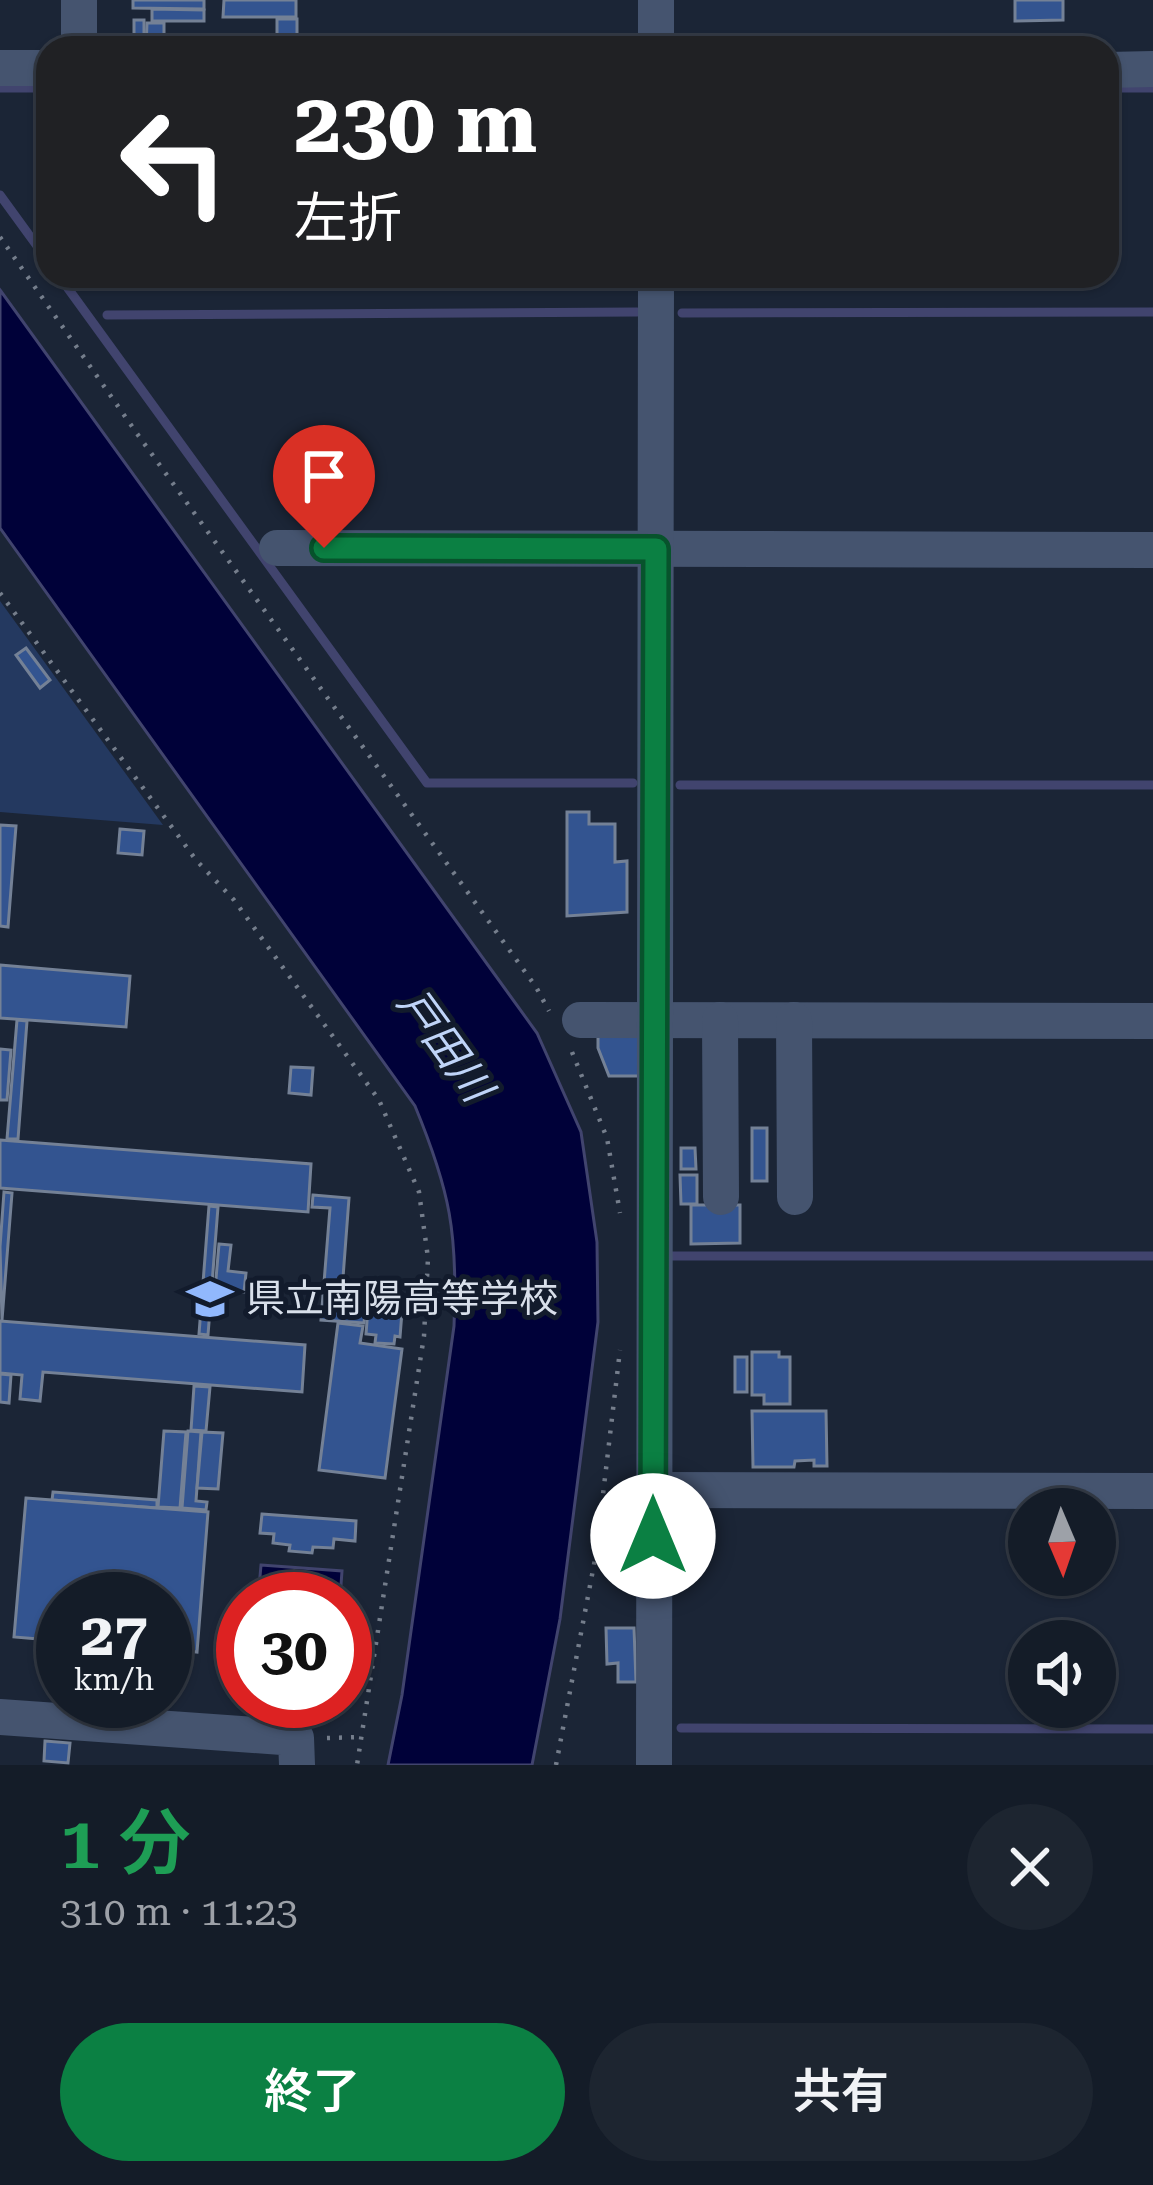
<!DOCTYPE html>
<html lang="ja">
<meta charset="utf-8">
<style>
body{margin:0;font-family:"Roboto Serif","Noto Sans JP",serif;background:#1d2530;color:#f1f3f6;height:100vh;display:flex;flex-direction:column;font-size:45px;white-space:nowrap}
*{box-sizing:border-box;margin:0}
p{font-size:39px;color:#9da1a8}
.icon{flex:none;width:66px;height:66px;fill:none;stroke:currentColor;stroke-width:2;stroke-linecap:round;stroke-linejoin:round}
.map{position:relative;height:1765px;overflow:hidden}
.panel{display:flex;flex-direction:column;background:#141c28;flex:1}
.panel>*{flex:none}
.hud{position:absolute;left:36px;top:36px;width:1083px;height:252px;border-radius:36px;box-shadow:0 3px 9px #0004,0 0 0 3px #333a45;background:#202124;color:#fff;overflow:hidden}
.needle{width:78px;rotate:178deg}
.tools{position:absolute;left:1008px;top:1488px;display:grid;gap:24px}
.tools a{display:grid;place-items:center;width:108px;height:108px;border-radius:50%;background:#141c28;box-shadow:0 3px 9px #0004,0 0 0 3px #333a45;font-size:60px}
.speed{position:absolute;left:36px;top:1572px;display:flex;gap:24px;font-size:60px;font-weight:700;text-align:center}
.speed>*{display:grid;place-content:center;width:156px;height:156px;border-radius:50%;background:#141c28;box-shadow:0 3px 9px #0004,0 0 0 3px #333a45;line-height:1}
.speed small{font-size:30px;font-weight:400}
.speed .limit{border:18px solid #d22;background:#fff;color:#111}
.pin{position:absolute;display:grid;place-items:center;width:102px;height:102px;color:#fff;margin:-123px -51px;border-radius:50% 50% 50% 0;rotate:-45deg;box-shadow:0 0 12px #0007}
.pin .icon{rotate:45deg}
.me{position:absolute;width:132px;margin:-66px;rotate:0deg;stroke-linejoin:round;filter:drop-shadow(0 0 9px #0008)}
.turn{display:flex;align-items:center;gap:42px;height:252px;padding:0 60px;font-size:54px}
.turn .icon{width:156px;height:156px;stroke-width:2.5}
.turn b{display:block;font-size:84px;line-height:102px}
.round{display:grid;place-items:center;flex:none;width:126px;height:126px;border-radius:63px;background:#1d2530}
.headline{display:flex;align-items:center;justify-content:space-between;height:204px;padding:0 60px}
h1{font-size:72px;font-weight:600;line-height:90px;color:#1e9e55}
.cta{display:flex;gap:24px;margin-top:auto;padding:24px 60px}
.cta a{flex:1;height:138px;border-radius:72px;background:#0b8043;color:#fff;font-size:48px;font-weight:600;line-height:138px;text-align:center}
.cta a+a{background:#1d2530;color:#f1f3f6}
.map>svg:first-child{display:block}
</style>
<div class="map">
<svg width="1153" height="1765" viewBox="0 0 1153 1765">
<rect width="100%" height="100%" fill="#1b2536"/>
<polygon fill="#243960" points="0,601 163,825 0,812"/>
<g fill="#000139" stroke="#41446e" stroke-width="3">
<path d="M0,290L537,1033L581,1132L597,1242L598,1322L560,1619L532,1765H388L402,1695L454,1326C458,1233 450,1191 415,1106L0,528Z"/>
<polygon points="261,1565 342,1571 340,1599 258,1599"/>
</g>
<g fill="none" stroke-linecap="round" stroke-linejoin="round">
<g stroke="#41446e" stroke-width="9">
<polyline points="0,88 48,88"/>
<polyline points="1107,88 1153,88"/>
<polyline points="0,195 48,261"/>
<polyline points="59,276 427,783 633,783"/>
<polyline points="682,313 1153,312"/>
<polyline points="107,315 637,312"/>
<polyline points="680,785 1153,785"/>
<polyline points="667,1256 1153,1256"/>
<polyline points="681,1728 1153,1729"/>
</g>
</g>
<g fill="#335490" stroke="#748196" stroke-width="3">
<polygon points="133,0 204,0 204,9 133,8"/>
<polygon points="224,0 296,0 296,17 223,17"/>
<polygon points="1015,0 1063,0 1063,20 1015,21"/>
<polygon points="152,9 204,10 204,21 152,21"/>
<rect x="277" y="19" width="20" height="29"/>
<rect x="134" y="20" width="10" height="28"/>
<polygon points="147,23 164,23 164,41 156,41 156,47 146,47"/>
<polygon points="26,648 50,680 40,688 16,655"/>
<polygon points="567,812 589,812 589,824 615,824 615,862 627,861 627,912 567,916"/>
<polygon points="0,825 16,826 8,927 0,926"/>
<polygon points="120,829 144,831 142,855 118,853"/>
<polygon points="0,965 130,976 126,1027 0,1018"/>
<polygon points="17,1020 27,1021 18,1139 7,1139"/>
<polygon points="641,1029 641,1076 609,1076 598,1048 598,1035"/>
<polygon points="0,1049 11,1050 7,1100 0,1100"/>
<polygon points="291,1067 313,1068 311,1095 289,1093"/>
<rect x="752" y="1128" width="15" height="53"/>
<polygon points="0,1140 311,1164 308,1212 0,1188"/>
<polygon points="681,1148 695,1148 696,1169 681,1169"/>
<polygon points="680,1175 697,1175 697,1204 681,1204"/>
<polygon points="4,1192 12,1193 2,1320 0,1247"/>
<polygon points="313,1195 349,1198 341,1304 366,1306 364,1323 321,1320 330,1208 312,1207"/>
<polygon points="691,1205 740,1205 740,1243 691,1244"/>
<polygon points="209,1206 218,1207 208,1335 199,1334"/>
<polygon points="219,1244 231,1245 228,1271 246,1273 244,1292 215,1290"/>
<polygon points="369,1296 403,1299 400,1337 395,1336 394,1344 375,1343 376,1335 366,1334"/>
<polygon points="0,1321 305,1345 302,1392 43,1372 40,1401 20,1399 22,1375 0,1373"/>
<polygon points="338,1323 363,1326 360,1343 402,1349 385,1478 319,1470"/>
<polygon points="752,1352 779,1352 779,1357 790,1357 790,1404 764,1404 764,1395 752,1395"/>
<rect x="735" y="1357" width="12" height="35"/>
<polygon points="0,1374 11,1375 9,1403 0,1402"/>
<polygon points="194,1386 210,1387 206,1431 191,1430"/>
<polygon points="752,1411 826,1411 827,1466 814,1466 814,1460 795,1461 794,1467 753,1467"/>
<polygon points="164,1431 186,1432 180,1508 158,1507"/>
<polygon points="188,1431 201,1432 196,1501 207,1502 206,1510 182,1508"/>
<polygon points="202,1432 223,1433 218,1489 197,1488"/>
<polygon points="53,1492 157,1500 157,1508 52,1500"/>
<polygon points="26,1498 208,1512 197,1652 165,1649 165,1599 63,1599 63,1641 14,1637"/>
<polygon points="262,1514 356,1521 355,1541 334,1539 333,1548 313,1547 312,1553 289,1551 290,1545 273,1543 274,1534 260,1533"/>
<polygon points="615,1556 635,1556 635,1572 616,1572"/>
<polygon points="606,1628 634,1628 636,1682 618,1682 618,1663 607,1664"/>
<polygon points="45,1741 70,1743 68,1763 44,1761"/>
</g>
<g fill="none" stroke-linecap="round" stroke-linejoin="round">
<g stroke="#757e8c" stroke-width="4.5" stroke-dasharray="3 9" stroke-linecap="butt">
<polyline points="0,237 138,435 536,987 549,1011"/>
<polyline points="0,593 196,860 234,900 379,1100 419,1192 428,1258 424,1336 357,1765"/>
<polyline points="572,1052 607,1138 620,1213"/>
<polyline points="327,1738 363,1737"/>
<polyline points="556,1765 596,1554 620,1350"/>
</g>
<g stroke="#45546f" stroke-width="36">
<polyline points="79,48 79,0"/>
<polyline points="656,48 656,0"/>
<polyline points="0,68 48,68"/>
<polyline points="1107,70 1153,69"/>
<polyline points="277,548 1153,550"/>
<polyline points="580,1020 1153,1021"/>
<polyline points="720,1020 721,1197"/>
<polyline points="794,1020 795,1197"/>
<polyline points="653,1490 1153,1491"/>
<polyline points="0,1717 296,1738 297,1765"/>
<polyline points="654,1765 656,276"/>
</g>
</g>
<g fill="none" stroke-linecap="round" stroke-linejoin="round">
<g stroke="#07532c" stroke-width="30">
<polyline id="route" points="324,548 656,549 653,1536"/>
</g>
<use href="#route" stroke="#0b8043" stroke-width="21"/>
</g>
<defs>
<g id="school-bare" transform="scale(3.6)"><path d="M0-5L7-2L0 1L-7-2ZM-4 1L0 2.5L4 1V4Q0 6-4 4Z" fill="#91b8fd" stroke="#121b2c" stroke-width="2.5" paint-order="stroke"/></g>
</defs>
<g fill-rule="evenodd">
<use href="#school-bare" x="210" y="1299"/>
</g>
<g text-anchor="middle" dominant-baseline="central" stroke-width="10" stroke-linejoin="round" paint-order="stroke">
<g font-size="39" fill="#d8dfea" stroke="#121b2c" text-anchor="start">
<text x="246" y="1299">県立南陽高等学校</text>
</g>
<g font-size="42" font-style="italic" fill="#bfd4f8" stroke="#121b2c">
<text transform="translate(445 1045) rotate(54)">戸田川</text>
</g>
</g>
</svg>
<div class="tools">
<a><svg class="needle" viewBox="-14 -14 28 28"><path d="M0-13l5 13h-10z" fill="#e53935"/><path d="M0 13l5-13h-10z" fill="#9da1a8"/></svg></a>
<a><svg class="icon" aria-label="sound" viewBox="0 0 24 24"><path d="M4 9h4l5-4v14l-5-4H4zM17 9q2 3 0 6"/></svg></a>
</div>
<div class="speed"><div>27<small>km/h</small></div><div class="limit">30</div></div>
<div class="pin" style="left:324px;top:548px;background:#d93025"><svg class="icon" aria-label="arrive" viewBox="0 0 24 24"><path d="M6 21V4h12l-3 4 3 4H6"/></svg></div>
<svg class="me" style="left:653px;top:1536px" viewBox="-20 -20 40 40"><circle r="19" fill="#fff"/><path d="M0-13L10 11 0 6-10 11z" fill="#0b8043"/></svg>
<div class="hud">
<div class="turn"><svg class="icon" aria-label="left" viewBox="0 0 24 24"><path d="M17 20v-9H6M10 6l-5 5 5 5"/></svg><div><b>230 m</b>左折</div></div>
</div>
</div>
<section class="panel">
<div class="headline"><div><h1>1 分</h1><p>310 m · 11:23</p></div><a class="round"><svg class="icon" aria-label="close" viewBox="0 0 24 24"><path d="M6 6l12 12M18 6L6 18"/></svg></a></div>
<div class="cta"><a>終了</a><a>共有</a></div>
</section>
